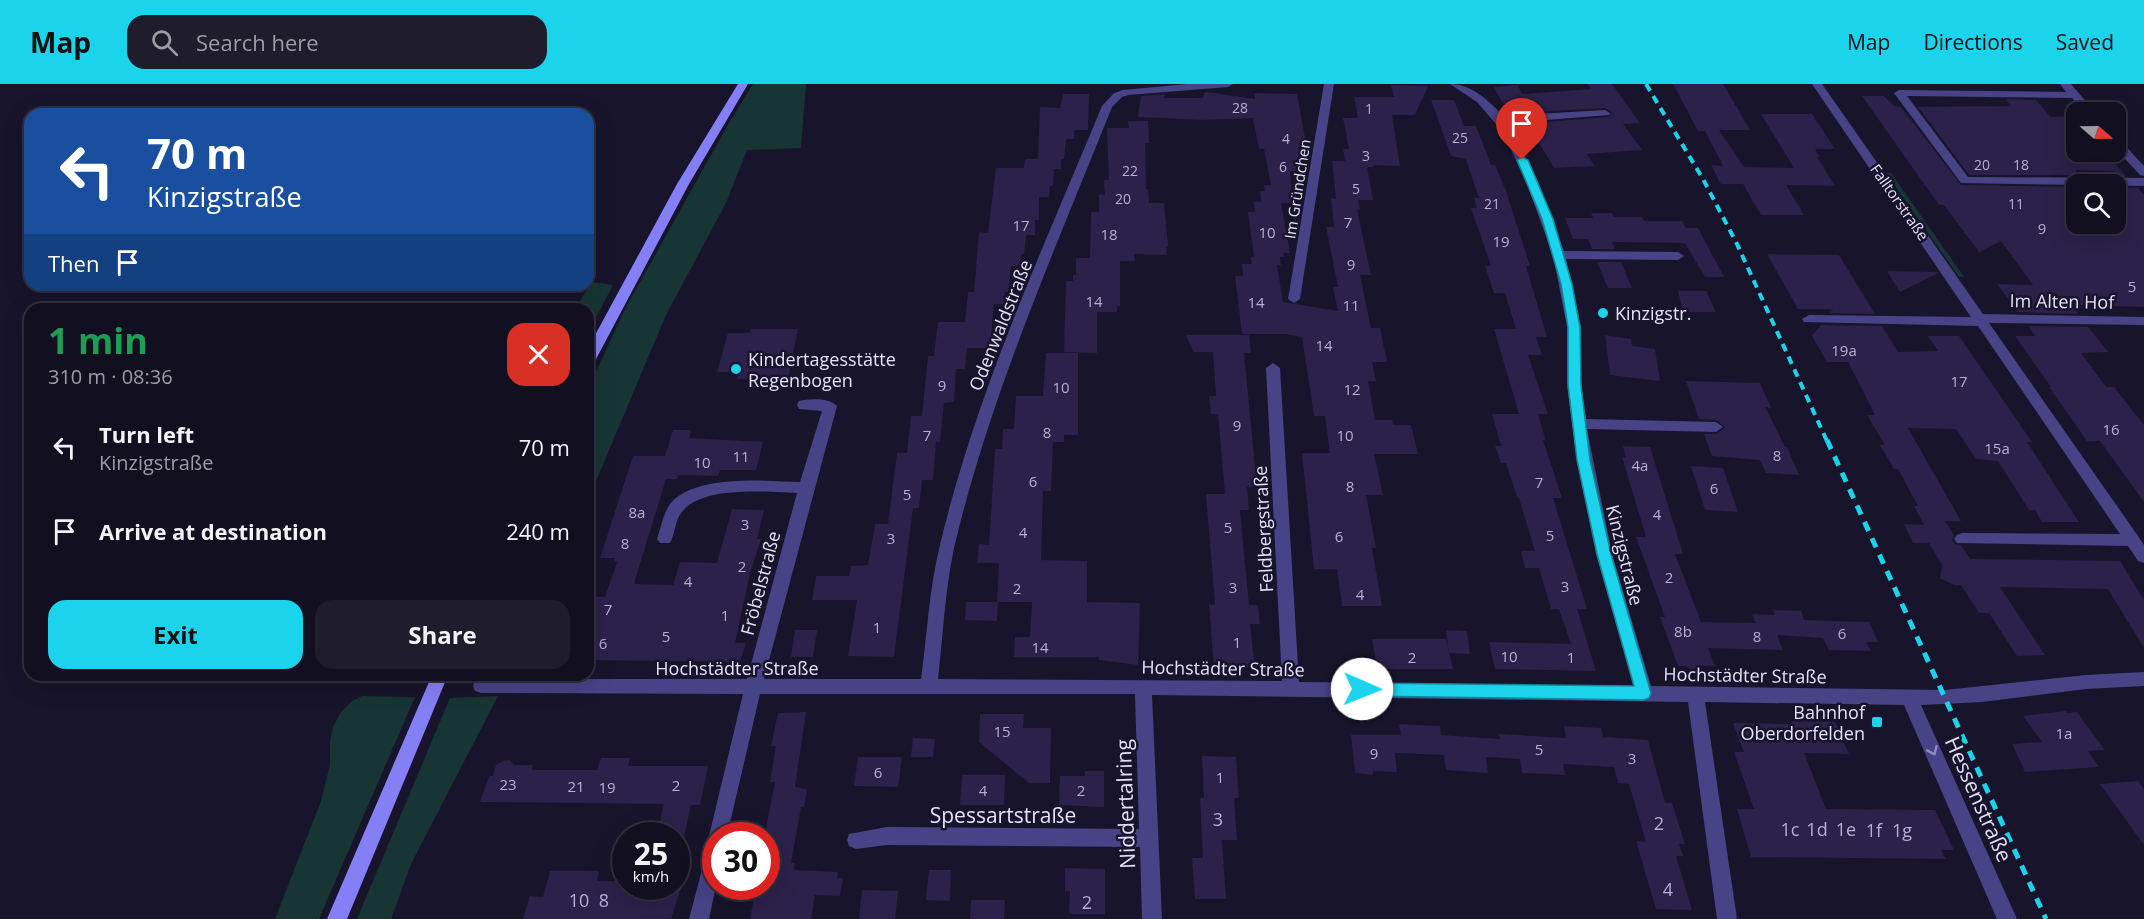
<!DOCTYPE html>
<meta charset="utf-8">
<style>
body{margin:0;font-family:"Open Sans",sans-serif;background:#1f1d2d;color:#f1f3f6;height:100vh;display:flex;flex-direction:column;font-size:22px;white-space:nowrap}
*{box-sizing:border-box;margin:0}
p{font-size:20px;color:#9c9ca5}
.icon{flex:none;width:33px;height:33px;fill:none;stroke:currentColor;stroke-width:2;stroke-linecap:round;stroke-linejoin:round}
.map{position:relative;flex:1;overflow:hidden}
.drawer{position:absolute;left:24px;top:219px;width:570px;height:378px;display:flex;flex-direction:column;background:#120f20;border-radius:18px;box-shadow:0 6px 24px #0002,0 0 0 2px #312f3e}
.drawer>*{flex:none}
.banner{position:absolute;left:24px;top:24px;width:570px;height:183px;border-radius:18px;box-shadow:0 6px 24px #0002,0 0 0 2px #312f3e;background:#1a4fa0;color:#fff;overflow:hidden}
.needle{width:39px;rotate:110deg}
.fabs{position:absolute;left:2066px;top:18px;display:grid;gap:12px}
.fabs a{display:grid;place-items:center;width:60px;height:60px;border-radius:12px;background:#120f20;box-shadow:0 6px 24px #0002,0 0 0 2px #312f3e;font-size:30px}
.speed{position:absolute;left:612px;top:738px;display:flex;gap:12px;font-size:30px;font-weight:700;text-align:center}
.speed>*{display:grid;place-content:center;width:78px;height:78px;border-radius:50%;background:#120f20;box-shadow:0 6px 24px #0002,0 0 0 2px #312f3e;line-height:1}
.speed small{font-size:15px;font-weight:400}
.speed .limit{border:9px solid #d22;background:#fff;color:#111}
.pin{position:absolute;display:grid;place-items:center;width:51px;height:51px;color:#fff;margin:-62px -26px;border-radius:50% 50% 50% 0;rotate:-45deg;box-shadow:0 0 6px #0007}
.pin .icon{rotate:45deg}
.me{position:absolute;width:66px;margin:-33px;rotate:91deg;stroke-linejoin:round;filter:drop-shadow(0 0 4px #0008)}
.turn{display:flex;align-items:center;gap:21px;height:126px;padding:0 24px;font-size:27px}
.turn .icon{width:78px;height:78px;stroke-width:2.5}
.turn b{display:block;font-size:42px;line-height:51px}
.then{display:flex;align-items:center;height:57px;padding:0 24px;background:#0003;gap:12px;font-size:22px}
.round{display:grid;place-items:center;flex:none;width:63px;height:63px;border-radius:18px;background:#1f1d2d}
.overview{display:flex;align-items:center;justify-content:space-between;height:102px;padding:0 24px}
h1{font-size:36px;font-weight:700;line-height:45px;color:#1e9e55}
.button{display:flex;gap:12px;margin-top:auto;padding:12px 24px}
.button a{flex:1;height:69px;border-radius:18px;background:#1cd3ec;color:#111;font-size:24px;font-weight:700;line-height:69px;text-align:center}
.button a+a{background:#1f1d2d;color:#f1f3f6}
ul{padding:0;list-style:none}
li{display:flex;align-items:center;gap:18px;height:84px;padding:0 24px}
li div{flex:1}
li b{display:block;font-size:22px}
li em{font-style:normal}
header{display:flex;align-items:center;gap:36px;box-sizing:border-box;height:84px;padding:0 30px;background:#1cd3ec;color:#111}
header strong{font-size:28px}
nav{display:flex;gap:33px;margin-inline-start:auto;font-size:21px}
.search{width:420px;height:54px;background:#1f1d2d;display:flex;align-items:center;gap:15px;box-sizing:border-box;padding:0 21px;border-radius:18px;color:#9c9ca5;font-size:22px}
.map>svg:first-child{display:block}
</style>
<header>
<strong>Map</strong>
<div class="search"><svg class="icon" aria-label="search" viewBox="0 0 24 24"><circle cx="10" cy="10" r="6"/><path d="M15 15l6 6"/></svg>Search here</div>
<nav><a>Map</a><a>Directions</a><a>Saved</a></nav>
</header>
<div class="map">
<svg width="2144" height="835" viewBox="0 0 2144 835">
<rect width="100%" height="100%" fill="#18142b"/>
<g fill="#173534">
<polygon points="753,0 806,0 801,64 747,66 726,119 666,231 588,416 588,305 625,225 729,39"/>
<polygon points="1886,89 1891,89 1964,193 1959,193"/>
<polygon points="592,198 613,201 588,249 588,225 575,225"/>
<polygon points="362,612 415,613 319,835 275,835 321,717 330,681 330,657 333,643 341,628 352,617"/>
<polygon points="498,612 411,780 391,835 357,835 450,614"/>
</g>
<g fill="#2b214a">
<polygon points="1588,0 1612,0 1640,39 1623,40 1642,66 1587,70 1595,82 1554,84 1538,57 1533,57 1522,40 1609,33 1612,28 1605,24 1516,29 1510,20 1503,20 1494,3 1517,1 1523,10 1591,5"/>
<polygon points="1673,0 1723,0 1750,46 1719,46 1744,83 1794,84 1761,30 1812,30 1835,65 1815,65 1820,73 1817,73 1835,102 1786,101 1804,131 1761,131 1743,100 1721,100 1711,81 1723,82 1705,47 1698,47"/>
<polygon points="1391,1 1428,2 1415,31 1392,31 1400,82 1373,81 1373,83 1367,83 1373,116 1358,116 1360,125 1357,126 1371,191 1360,191 1371,244 1380,244 1387,278 1372,278 1376,297 1368,297 1375,336 1392,336 1393,341 1411,341 1418,370 1374,370 1383,411 1366,411 1376,464 1372,464 1382,522 1342,522 1337,485 1314,485 1302,369 1330,369 1325,332 1314,332 1302,253 1286,250 1242,250 1235,192 1243,192 1242,180 1252,180 1251,173 1254,173 1248,128 1255,128 1254,117 1261,118 1260,107 1265,107 1264,101 1271,101 1264,65 1259,65 1253,34 1202,36 1138,33 1141,12 1165,10 1164,14 1203,14 1205,8 1255,15 1254,9 1297,10 1309,76 1295,76 1297,87 1290,87 1292,119 1281,119 1290,169 1283,169 1284,173 1280,173 1281,181 1277,181 1283,218 1338,227 1333,203 1338,203 1326,143 1334,143 1331,114 1336,115 1332,77 1345,77 1343,65 1349,65 1343,34 1358,34 1354,13 1394,13"/>
<polygon points="1063,10 1089,10 1088,46 1074,46 1074,55 1066,55 1064,75 1061,75 1061,85 1054,85 1053,102 1050,102 1049,113 1039,113 1039,136 1035,136 1035,151 1026,151 1024,170 1021,170 1020,182 1011,182 1008,208 1005,208 1004,220 994,220 990,264 967,264 965,285 956,285 954,318 944,319 940,358 936,358 933,396 922,396 919,424 913,424 894,573 848,572 857,516 812,516 816,492 849,492 851,482 868,481 875,440 888,440 897,369 907,369 911,332 922,332 928,272 934,272 938,238 965,238 968,208 974,208 979,148 988,149 996,84 1024,84 1025,75 1038,75 1040,23 1060,24"/>
<polygon points="1862,12 1884,12 1894,22 1901,23 1961,101 2076,103 2076,140 2115,140 2115,104 2138,104 2144,111 2144,223 2071,221 2078,230 2018,228 1997,200 2033,201 2001,157 1979,168 1944,121 1939,121"/>
<polygon points="2005,15 2036,16 2051,33 2076,33 2076,68 2105,68 2126,92 2115,92 2115,87 2076,86 2076,91 1969,91 1918,23 2011,22"/>
<polygon points="1431,16 1454,16 1464,42 1476,42 1491,81 1495,81 1506,107 1530,182 1526,182 1547,253 1536,253 1542,271 1528,271 1548,330 1538,330 1546,357 1543,356 1562,414 1553,414 1587,525 1577,525 1596,587 1495,585 1489,558 1571,560 1559,525 1551,525 1539,484 1525,484 1521,467 1535,467 1519,414 1517,413 1506,379 1501,379 1495,362 1501,362 1492,330 1519,330 1494,245 1516,245 1505,209 1494,209 1485,182 1491,182 1471,124 1477,124 1474,114 1479,114 1466,75 1451,72"/>
<polygon points="1128,37 1148,37 1149,59 1145,59 1146,105 1148,105 1149,119 1164,119 1168,162 1166,162 1167,171 1134,170 1135,177 1120,177 1120,222 1117,222 1117,228 1097,228 1097,269 1064,268 1066,197 1073,197 1073,191 1076,191 1076,174 1090,174 1091,128 1099,128 1099,110 1105,111 1104,96 1109,96 1107,44 1129,44"/>
<polygon points="1591,129 1612,129 1614,133 1642,133 1644,137 1682,137 1686,144 1698,144 1724,193 1705,193 1685,159 1612,158 1615,165 1592,165 1588,155 1573,155 1565,134 1593,134"/>
<polygon points="1767,170 1839,171 1875,230 1830,229 1833,225 1798,225"/>
<polygon points="1597,178 1621,178 1632,204 1608,204"/>
<polygon points="1887,187 1937,188 1938,189 1900,208"/>
<polygon points="1678,207 1706,207 1716,228 1683,228"/>
<polygon points="1821,241 1882,242 1898,268 1938,267 1928,252 1959,252 2032,358 2027,358 2079,438 2042,438 2035,426 2029,426 1998,377 1976,375 1956,345 1908,344 1961,437 1945,437 1954,451 1952,456 1955,460 1961,461 1970,475 2120,477 2144,516 2144,564 2108,505 2000,503 2045,571 2017,572 1989,529 1979,529 1961,501 1954,501 1940,494 1942,481 1929,459 1913,459 1904,440 1924,441 1914,422 1918,422 1898,385 1894,385 1880,361 1885,361 1867,331 1875,331 1848,278 1827,278 1812,252"/>
<polygon points="2028,242 2088,243 2108,268 2081,269 2106,303 2114,303 2144,341 2144,418 2100,357 2087,357 2049,303 2051,303 2015,252 2035,252"/>
<polygon points="751,245 798,245 788,295 737,295 739,288 717,288 728,249 750,249"/>
<polygon points="1186,251 1249,251 1251,269 1244,269 1257,403 1247,403 1249,426 1240,426 1249,521 1258,521 1260,540 1250,540 1255,584 1214,584 1209,520 1215,521 1206,410 1225,410 1218,330 1211,330 1209,312 1216,312 1213,268 1193,268"/>
<polygon points="1605,251 1631,255 1632,262 1655,265 1660,297 1610,291"/>
<polygon points="1046,269 1078,269 1078,351 1064,351 1064,358 1053,358 1051,407 1043,407 1041,476 1087,477 1087,518 1140,519 1138,581 1099,576 1099,573 1014,573 1015,553 1030,553 1032,518 997,518 999,479 977,479 979,460 989,461 995,365 1002,365 1003,345 1014,345 1016,312 1043,312"/>
<polygon points="1686,297 1760,299 1771,324 1765,323 1785,363 1787,363 1799,391 1766,389 1760,376 1712,372 1704,350 1717,350 1725,343 1716,336 1699,335"/>
<polygon points="673,346 691,346 689,354 763,358 756,386 720,386 718,392 678,391 677,395 666,395 635,496 635,500 673,501 680,478 717,479 732,425 764,426 757,455 761,455 750,489 735,559 746,559 740,578 588,576 588,513 605,513 617,478 614,477 615,474 600,474 633,372 665,372"/>
<polygon points="1623,362 1650,363 1683,470 1675,470 1701,538 1756,539 1752,530 1775,531 1773,526 1801,527 1804,536 1869,538 1878,558 1866,558 1871,567 1829,566 1823,554 1777,551 1783,566 1708,564 1715,582 1702,582 1696,590 1686,582 1678,582 1660,533 1665,533 1636,453 1646,453 1622,373 1626,374"/>
<polygon points="1691,382 1723,384 1738,428 1705,426"/>
<polygon points="966,518 998,518 997,537 965,536"/>
<polygon points="795,546 817,546 813,573 791,573"/>
<polygon points="1446,546 1467,547 1470,570 1449,569"/>
<polygon points="1372,555 1446,555 1453,585 1380,585 1379,577 1376,577"/>
<polygon points="2066,627 2067,629 2077,628 2105,666 2088,667 2099,683 2025,688 2012,660 2042,658 2023,632"/>
<polygon points="806,628 795,703 807,705 804,723 801,723 791,779 795,779 794,786 838,788 837,794 843,794 840,812 815,811 811,835 750,835 756,802 766,802 766,744 775,698 770,698 776,662 771,662 778,629"/>
<polygon points="980,630 1024,630 1023,644 1051,644 1050,699 1029,699 979,658"/>
<polygon points="1791,637 1835,638 1849,670 1804,669 1826,725 1935,726 1954,766 1941,766 1946,775 1751,773 1737,725 1754,725 1734,668 1744,668 1733,639 1792,640"/>
<polygon points="1399,640 1440,642 1441,651 1500,655 1499,650 1566,654 1564,642 1601,644 1603,653 1648,656 1665,719 1672,719 1685,760 1679,760 1683,772 1676,772 1692,826 1656,825 1636,757 1646,758 1629,700 1618,699 1614,683 1563,680 1565,691 1522,689 1520,675 1486,673 1488,689 1446,686 1444,671 1395,669 1397,688 1373,687 1373,691 1355,689 1351,651 1401,651"/>
<polygon points="913,654 935,655 933,673 911,673"/>
<polygon points="1202,672 1236,673 1239,714 1234,714 1237,756 1222,756 1226,815 1195,815 1192,774 1203,774 1200,714 1204,714"/>
<polygon points="858,673 902,673 898,703 854,702"/>
<polygon points="601,674 630,674 628,682 708,682 700,721 691,721 684,752 657,752 664,720 480,718 489,692 493,692 496,681 503,677 510,676 514,681 533,681 532,686 597,686"/>
<polygon points="1085,687 1104,687 1104,723 1059,721 1060,692 1085,692"/>
<polygon points="962,691 1005,691 1004,721 960,721"/>
<polygon points="2138,697 2144,705 2144,761 2100,700"/>
<polygon points="1065,784 1105,785 1105,830 1069,830 1070,807 1065,807"/>
<polygon points="929,786 951,786 950,817 926,816"/>
<polygon points="550,787 599,787 597,797 626,797 626,802 681,804 671,835 523,835 530,812 543,813"/>
<polygon points="862,806 898,807 895,835 859,835"/>
<polygon points="971,816 1005,816 1004,835 970,835"/>
</g>
<g fill="none" stroke-linecap="round" stroke-linejoin="round">
<g fill="#474386" fill-rule="evenodd">
<path d="M1187,0H1233L1228,3L1128,11L1122,13L1112,23C1054,168 990,312 954,464C945,507 943,552 938,595L1282,597L1266,284L1273,279L1280,284L1299,598L1634,602L1596,470L1577,376L1567,301V243L1553,171L1525,95L1502,47L1477,18L1450,0C1473,0 1488,17 1504,32L1605,26L1610,29L1609,31L1508,39L1537,95L1564,167L1678,168L1684,172L1678,176L1566,175L1581,243V301L1586,335L1716,338L1723,343L1716,348L1587,345L1612,470L1651,602L1945,606L2086,591L2144,588V602L2086,605L1982,618L1921,621L2017,835H1997L1904,621L1705,618L1737,835H1717L1688,618L1152,611L1162,835H1142L1140,763L887,761L856,765L849,762L847,756L849,750L887,743L1139,745L1135,610H760L727,752H716V802L709,835H689L710,755L709,752L743,610L481,609L475,607L473,602L475,597L481,595H747L797,409C767,408 701,401 681,429C675,437 675,450 670,459H660L657,455C661,444 663,430 670,420C695,390 765,397 800,398L822,327L799,325L797,321L799,317C809,314 831,314 837,322L764,595H921C927,552 929,507 939,465C975,311 1042,167 1102,22L1114,9L1123,6Z"/>
<polygon points="1324,0 1334,0 1300,215 1294,219 1288,215"/>
<polygon points="1812,0 1822,0 1983,230 2144,233 2144,241 1989,239 2138,452 2144,461 2144,479 2138,477 2128,462 1957,459 1954,455 1957,451 1962,449 2120,450 1978,242 1804,238 1802,235 1809,231 1971,233"/>
<polygon points="2060,0 2071,0 2095,28 2084,28 2072,14 1907,12 1968,93 2144,94 2144,102 1961,99 1894,9 1899,6 2066,8"/>
<polygon points="2115,54 2119,55 2144,82 2144,92 2140,91 2115,64"/>
</g>
<g fill="#857ff5" fill-rule="evenodd">
<polygon points="738,0 748,0 689,100 595,277 588,282 588,264 677,100"/>
<polygon points="432,591 448,591 347,835 327,835"/>
</g>
<polyline stroke="#1cd3ec" stroke-width="4" stroke-dasharray="8 6" stroke-linecap="butt" points="1646,0 1703,95 1737,160 1827,357"/>
<polyline stroke="#1cd3ec" stroke-width="5" stroke-dasharray="10 8" stroke-linecap="butt" points="1827,356 2046,835"/>
</g>
<defs><path id="oneway-chevron" d="M-2-3.5L2.5 0L-2 3.5" fill="none" stroke-width="1.6" stroke-linecap="round" stroke-linejoin="round" transform="scale(1.5)"/></defs>
<use stroke="#8e8abb" href="#oneway-chevron" transform="translate(1933 667) rotate(66)"/>
<polygon fill="#1cd3ec" stroke="#128999" stroke-width="1.5" points="1522,73 1528,76 1553,135 1572,200 1580,243 1581,301 1590,376 1611,470 1651,609 1649,614 1644,616 1362,612 1356,610 1354,605 1356,601 1362,599 1634,602 1597,470 1577,376 1568,301 1568,243 1561,200 1542,135 1517,76"/>
<g fill="#1cd3ec" stroke="#18142b" stroke-width="2">
<circle cx="1603" cy="229" r="6"/>
<circle cx="736" cy="285" r="6"/>
<rect x="1871" y="632" width="12" height="12" rx="3"/>
</g>
<g text-anchor="middle" dominant-baseline="central" stroke-width="5" stroke-linejoin="round" paint-order="stroke">
<g font-size="14" fill="#b6b0d0">
<text x="1240" y="23">28</text>
<text x="1369" y="24">1</text>
<text x="1460" y="53">25</text>
<text x="1286" y="54">4</text>
<text x="1366" y="71">3</text>
<text x="1982" y="80">20</text>
<text x="2021" y="80">18</text>
<text x="1283" y="82">6</text>
<text x="1130" y="86">22</text>
<text x="1356" y="104">5</text>
<text x="1123" y="114">20</text>
<text x="1492" y="119">21</text>
<text x="2016" y="119">11</text>
</g>
<g font-size="15" fill="#e4e0fc" stroke="#18142b">
<text transform="translate(1297 105) rotate(-81)">Im Gründchen</text>
<text transform="translate(1900 118) rotate(55)">Falltorstraße</text>
</g>
<g font-size="15" fill="#b6b0d0">
<text x="1348" y="138">7</text>
<text x="1021" y="141">17</text>
<text x="2042" y="144">9</text>
<text x="1267" y="148">10</text>
<text x="1109" y="150">18</text>
<text x="1501" y="157">19</text>
<text x="1351" y="180">9</text>
<text x="2132" y="202">5</text>
<text x="1094" y="217">14</text>
<text x="1256" y="218">14</text>
<text x="1351" y="221">11</text>
<text x="1324" y="261">14</text>
<text x="1844" y="266">19a</text>
<text x="1959" y="297">17</text>
<text x="942" y="301">9</text>
<text x="1061" y="303">10</text>
<text x="1352" y="305">12</text>
<text x="1237" y="341">9</text>
<text x="2111" y="345">16</text>
<text x="1047" y="348">8</text>
<text x="927" y="351">7</text>
<text x="1345" y="351">10</text>
<text x="1997" y="364">15a</text>
<text x="1777" y="371">8</text>
<text x="741" y="372">11</text>
<text x="702" y="378">10</text>
<text x="1640" y="381">4a</text>
<text x="1033" y="397">6</text>
<text x="1539" y="398">7</text>
<text x="1350" y="402">8</text>
<text x="1714" y="404">6</text>
<text x="907" y="410">5</text>
<text x="637" y="428">8a</text>
<text x="1657" y="430">4</text>
<text x="745" y="440">3</text>
<text x="1228" y="443">5</text>
<text x="1023" y="448">4</text>
<text x="1550" y="451">5</text>
<text x="1339" y="452">6</text>
<text x="891" y="454">3</text>
<text x="625" y="459">8</text>
<text x="742" y="482">2</text>
<text x="1669" y="493">2</text>
<text x="688" y="497">4</text>
<text x="1565" y="502">3</text>
<text x="1233" y="503">3</text>
<text x="1017" y="504">2</text>
<text x="1360" y="510">4</text>
<text x="608" y="525">7</text>
<text x="725" y="531">1</text>
<text x="877" y="543">1</text>
<text x="1683" y="547">8b</text>
<text x="1842" y="549">6</text>
<text x="666" y="552">5</text>
<text x="1757" y="552">8</text>
<text x="1237" y="558">1</text>
<text x="603" y="559">6</text>
<text x="1040" y="563">14</text>
<text x="1509" y="572">10</text>
<text x="1412" y="573">2</text>
<text x="1571" y="573">1</text>
<text x="1002" y="647">15</text>
<text x="2064" y="649">1a</text>
<text x="1539" y="665">5</text>
<text x="1374" y="669">9</text>
<text x="1632" y="674">3</text>
<text x="878" y="688">6</text>
<text x="1220" y="693">1</text>
<text x="508" y="700">23</text>
<text x="676" y="701">2</text>
<text x="576" y="702">21</text>
<text x="607" y="703">19</text>
<text x="983" y="706">4</text>
<text x="1081" y="706">2</text>
</g>
<g font-size="18" fill="#e4e0fc" stroke="#18142b">
<text transform="translate(2062 217) rotate(1)">Im Alten Hof</text>
<text transform="translate(1000 241) rotate(-68)">Odenwaldstraße</text>
<text transform="translate(1263 445) rotate(-93)">Feldbergstraße</text>
<text transform="translate(1625 471) rotate(76)">Kinzigstraße</text>
<text transform="translate(760 499) rotate(-75)">Fröbelstraße</text>
<text x="737" y="584">Hochstädter Straße</text>
<text transform="translate(1223 584) rotate(1)">Hochstädter Straße</text>
<text transform="translate(1745 591) rotate(1)">Hochstädter Straße</text>
</g>
<g font-size="18" fill="#e4e0fc" stroke="#18142b" text-anchor="start">
<text x="1615" y="229">Kinzigstr.</text>
<text x="748" y="275">Kindertagesstätte<tspan x="748" dy="21">Regenbogen</tspan></text>
<text x="1865" y="628" text-anchor="end">Bahnhof<tspan x="1865" dy="21">Oberdorfelden</tspan></text>
</g>
<g font-size="18" fill="#b6b0d0">
<text x="1218" y="735">3</text>
<text x="1659" y="739">2</text>
<text x="1790" y="745">1c</text>
<text x="1817" y="745">1d</text>
<text x="1846" y="745">1e</text>
<text x="1874" y="746">1f</text>
<text x="1902" y="746">1g</text>
<text x="1668" y="805">4</text>
<text x="579" y="816">10</text>
<text x="604" y="816">8</text>
<text x="1087" y="818">2</text>
</g>
<g font-size="21" fill="#e4e0fc" stroke="#18142b">
<text transform="translate(1979 715) rotate(66)">Hessenstraße</text>
<text transform="translate(1125 720) rotate(-92)">Niddertalring</text>
<text x="1003" y="731">Spessartstraße</text>
</g>
</g>
</svg>
<div class="fabs">
<a><svg class="needle" viewBox="-14 -14 28 28"><path d="M0-13l5 13h-10z" fill="#e53935"/><path d="M0 13l5-13h-10z" fill="#9c9ca5"/></svg></a>
<a><svg class="icon" aria-label="search" viewBox="0 0 24 24"><circle cx="10" cy="10" r="6"/><path d="M15 15l6 6"/></svg></a>
</div>
<div class="speed"><div>25<small>km/h</small></div><div class="limit">30</div></div>
<div class="pin" style="left:1522px;top:76px;background:#d93025"><svg class="icon" aria-label="arrive" viewBox="0 0 24 24"><path d="M6 21V4h12l-3 4 3 4H6"/></svg></div>
<svg class="me" style="left:1362px;top:605px" viewBox="-20 -20 40 40"><circle r="19" fill="#fff"/><path d="M0-13L10 11 0 6-10 11z" fill="#1cd3ec"/></svg>
<div class="banner">
<div class="turn"><svg class="icon" aria-label="left" viewBox="0 0 24 24"><path d="M17 20v-9H6M10 6l-5 5 5 5"/></svg><div><b>70 m</b>Kinzigstraße</div></div>
<div class="then">Then<svg class="icon" aria-label="arrive" viewBox="0 0 24 24"><path d="M6 21V4h12l-3 4 3 4H6"/></svg></div>
</div>
<section class="drawer">
<div class="overview"><div><h1>1 min</h1><p>310 m · 08:36</p></div><a class="round" style="background:#d93025;color:#fff"><svg class="icon" aria-label="close" viewBox="0 0 24 24"><path d="M6 6l12 12M18 6L6 18"/></svg></a></div>
<ul>
<li><svg class="icon" aria-label="left" viewBox="0 0 24 24"><path d="M17 20v-9H6M10 6l-5 5 5 5"/></svg><div><b>Turn left</b><p>Kinzigstraße</p></div><em>70 m</em></li>
<li><svg class="icon" aria-label="arrive" viewBox="0 0 24 24"><path d="M6 21V4h12l-3 4 3 4H6"/></svg><div><b>Arrive at destination</b></div><em>240 m</em></li>
</ul>
<div class="button"><a>Exit</a><a>Share</a></div>
</section>
</div>
